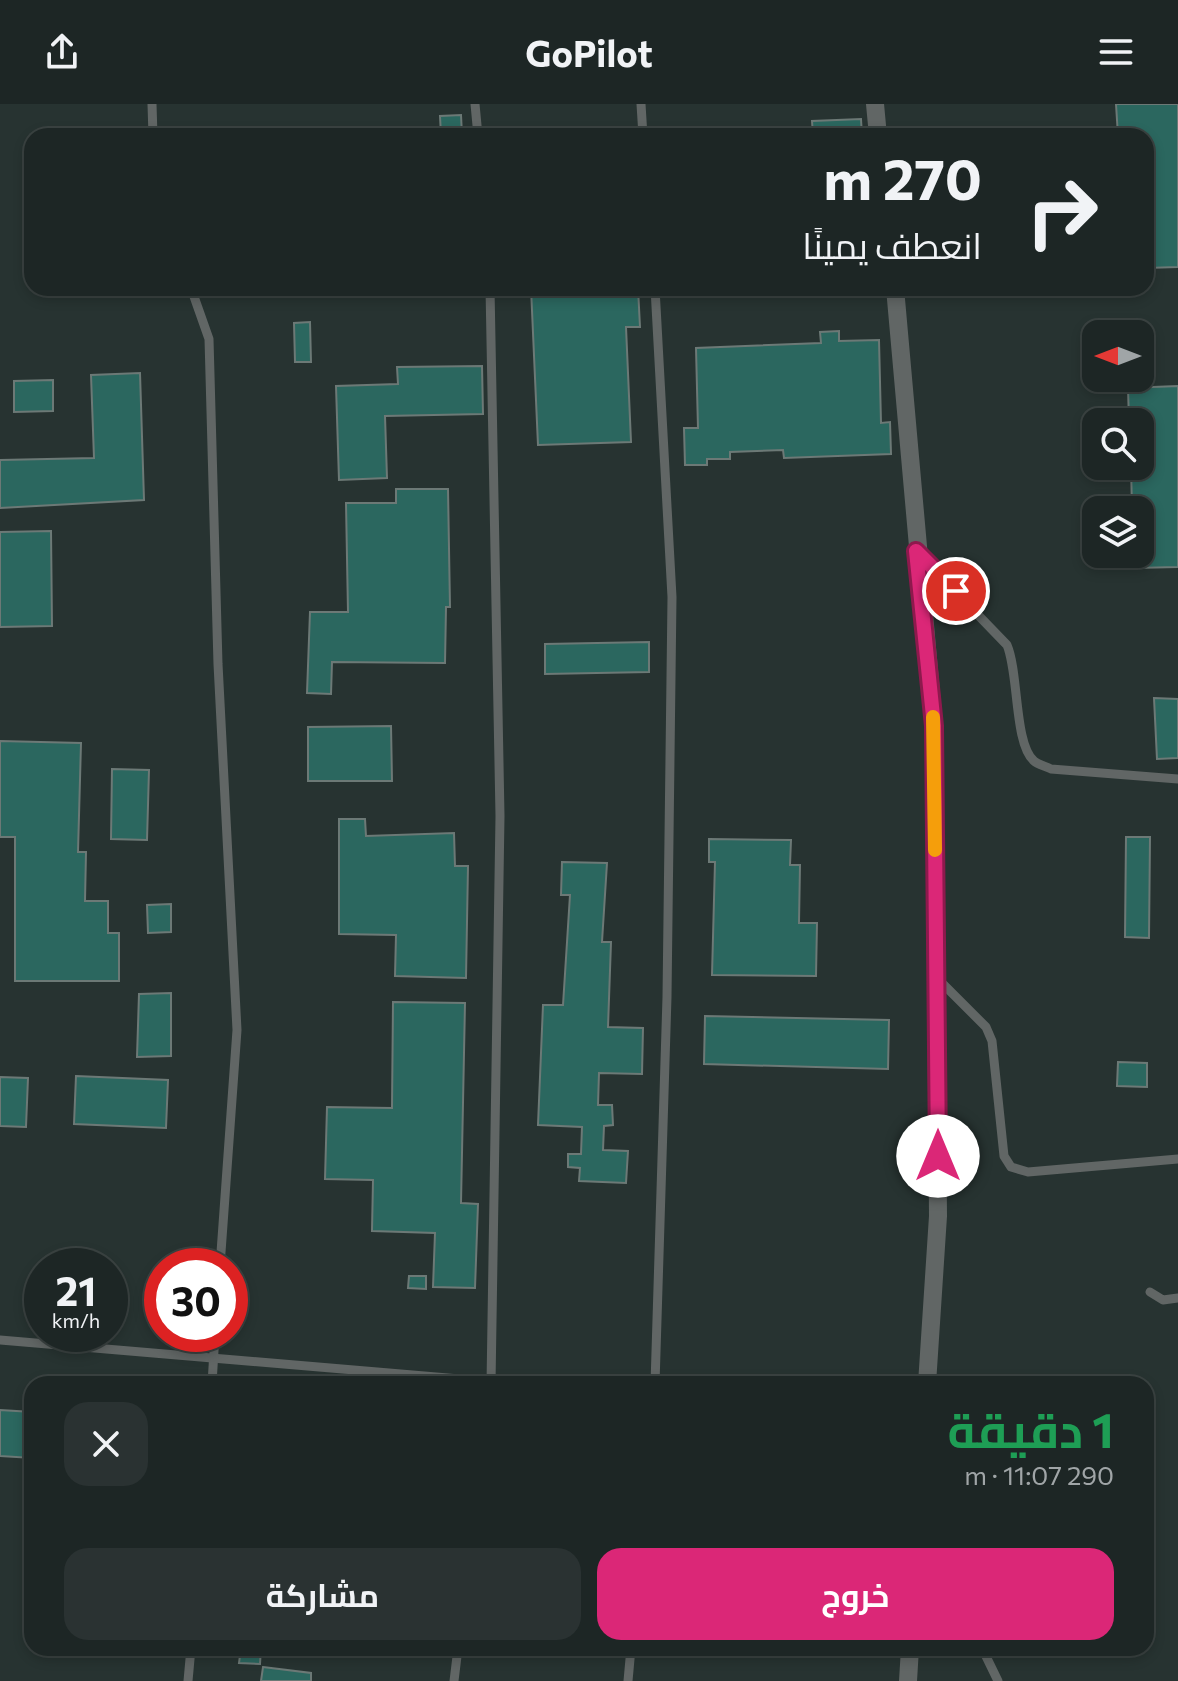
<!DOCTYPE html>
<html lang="ar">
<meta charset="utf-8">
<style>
body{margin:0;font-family:Commissioner,Cairo,sans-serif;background:#2a3232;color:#f1f3f6;direction:rtl;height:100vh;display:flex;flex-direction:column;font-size:30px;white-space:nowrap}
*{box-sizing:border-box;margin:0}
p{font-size:26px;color:#a0a5a7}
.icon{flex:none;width:44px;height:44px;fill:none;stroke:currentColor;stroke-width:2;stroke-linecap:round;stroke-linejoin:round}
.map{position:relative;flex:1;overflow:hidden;direction:ltr}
.panel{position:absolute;left:24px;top:1272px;width:1130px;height:280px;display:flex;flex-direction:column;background:#1d2625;border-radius:24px;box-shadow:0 4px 12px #0003,0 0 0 2px #3b4342;direction:rtl}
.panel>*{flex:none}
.top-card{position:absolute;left:24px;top:24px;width:1130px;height:168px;border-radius:24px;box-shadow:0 4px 12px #0003,0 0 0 2px #3b4342;direction:rtl;background:#1d2625;color:#f1f3f6;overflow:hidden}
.needle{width:52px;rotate:270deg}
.controls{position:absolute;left:1082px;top:216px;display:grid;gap:16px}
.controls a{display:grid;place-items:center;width:72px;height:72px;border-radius:16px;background:#1d2625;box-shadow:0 4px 12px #0003,0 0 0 2px #3b4342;font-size:40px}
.speed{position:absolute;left:24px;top:1144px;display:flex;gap:16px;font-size:40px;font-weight:700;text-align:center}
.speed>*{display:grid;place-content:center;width:104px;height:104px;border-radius:50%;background:#1d2625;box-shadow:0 4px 12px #0003,0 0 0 2px #3b4342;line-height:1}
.speed small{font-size:20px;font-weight:400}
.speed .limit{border:12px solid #d22;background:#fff;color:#111}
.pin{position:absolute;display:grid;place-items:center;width:68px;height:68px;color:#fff;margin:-34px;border:4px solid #fff;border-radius:50%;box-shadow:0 2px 8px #0007}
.me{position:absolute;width:88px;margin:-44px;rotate:0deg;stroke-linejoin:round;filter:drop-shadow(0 0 6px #0008)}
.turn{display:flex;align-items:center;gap:28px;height:168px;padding:0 40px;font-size:36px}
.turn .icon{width:104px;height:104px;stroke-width:2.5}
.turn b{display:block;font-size:56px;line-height:68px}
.round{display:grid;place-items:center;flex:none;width:84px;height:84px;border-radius:24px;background:#2a3232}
.head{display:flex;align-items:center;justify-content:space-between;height:136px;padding:0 40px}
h1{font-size:48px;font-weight:700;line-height:60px;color:#1e9e55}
.action{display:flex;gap:16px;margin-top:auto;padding:16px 40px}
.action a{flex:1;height:92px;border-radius:24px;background:#db2777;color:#fff;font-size:32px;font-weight:700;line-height:92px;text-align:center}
.action a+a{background:#2a3232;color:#f1f3f6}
header{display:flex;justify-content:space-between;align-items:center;height:104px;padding:0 40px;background:#1d2625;font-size:36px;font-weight:700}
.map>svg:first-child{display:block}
</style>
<header><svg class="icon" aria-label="menu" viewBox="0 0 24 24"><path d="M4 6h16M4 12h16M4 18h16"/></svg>GoPilot<svg class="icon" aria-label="share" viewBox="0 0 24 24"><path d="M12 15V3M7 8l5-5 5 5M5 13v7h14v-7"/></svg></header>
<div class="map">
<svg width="1178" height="1577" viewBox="0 0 1178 1577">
<rect width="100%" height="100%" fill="#273331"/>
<g fill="#2b675f" stroke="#6c7976" stroke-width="2">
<polygon points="1116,0 1178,0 1178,163 1146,164 1146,32 1118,32"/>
<polygon points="461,11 462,31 441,32 440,12"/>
<polygon points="861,15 862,32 813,32 812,17"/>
<polygon points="531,184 638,184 640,223 626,223 631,338 538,341"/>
<polygon points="310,218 311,258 295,258 294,219"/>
<polygon points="839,227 839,237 879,236 881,319 890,318 891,350 784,354 783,346 730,348 730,355 707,355 707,361 685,361 684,324 698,324 696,244 821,239 820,228"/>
<polygon points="482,262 483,310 385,312 387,374 339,376 336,282 398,280 397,263"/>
<polygon points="140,269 144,396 0,404 0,356 94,354 91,271"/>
<polygon points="53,276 53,307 14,308 14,277"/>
<polygon points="1178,282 1178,463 1134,464 1133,450 1140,450 1140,406 1132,406 1131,362 1140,362 1140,318 1129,318 1128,284"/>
<polygon points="396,385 448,385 450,503 446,503 445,559 332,558 331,590 307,589 310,508 348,508 346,399 396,399"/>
<polygon points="51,427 52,522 0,523 0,428"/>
<polygon points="649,538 649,568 545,570 545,540"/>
<polygon points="1154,594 1178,595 1178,654 1157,655"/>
<polygon points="391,622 392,677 308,677 308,623"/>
<polygon points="0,637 81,639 78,748 86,748 85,797 108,797 108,829 119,829 119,877 15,877 15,733 0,733"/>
<polygon points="112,665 149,666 147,736 111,735"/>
<polygon points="339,715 365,715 366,732 454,729 455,762 468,762 466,874 395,872 396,831 339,830"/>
<polygon points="1126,733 1150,733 1149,834 1125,833"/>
<polygon points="709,735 791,736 790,761 800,761 799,819 817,819 816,872 712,871 715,758 709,758"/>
<polygon points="562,758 607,759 602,838 611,838 608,923 643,924 642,970 599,969 598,1001 612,1001 613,1021 604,1022 603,1046 628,1047 626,1079 579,1077 580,1064 568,1063 568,1050 581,1050 582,1023 538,1021 543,901 563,901 570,791 561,791"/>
<polygon points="171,800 171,828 148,829 147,801"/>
<polygon points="171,889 171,952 137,953 139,890"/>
<polygon points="393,898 465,899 461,1099 478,1100 475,1184 433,1183 435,1129 372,1127 373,1076 325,1075 327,1003 392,1004"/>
<polygon points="705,912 889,916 888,965 704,960"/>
<polygon points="1118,958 1147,959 1147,983 1117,982"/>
<polygon points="76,972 168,976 166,1024 74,1020"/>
<polygon points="0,973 28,974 26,1023 0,1022"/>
<polygon points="409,1172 426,1172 426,1185 408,1184"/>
<polygon points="0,1306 32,1308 32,1354 0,1352"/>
<polygon points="241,1544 261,1544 260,1560 239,1559"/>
<polygon points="263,1563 311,1569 311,1577 261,1577"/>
</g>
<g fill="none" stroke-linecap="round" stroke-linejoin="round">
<g stroke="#616665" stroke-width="9">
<polyline points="152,0 153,32"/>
<polyline points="475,0 478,32"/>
<polyline points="641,0 643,32"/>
<polyline points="191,184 209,235 218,560 237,926 220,1162"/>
<polyline points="490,184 500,712 491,1280"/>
<polyline points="655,184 672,493 667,893 655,1280"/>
<path d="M921,452L1007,541C1019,569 1014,640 1034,657C1038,661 1046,662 1051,665L1178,675"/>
<polyline points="939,876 986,923 992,937 1004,1052 1011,1063 1028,1068 1178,1055"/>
<polyline points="1150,1188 1163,1196 1178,1194"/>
<polyline points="0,1236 519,1280"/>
<polyline points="212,1280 215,1230"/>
<polyline points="982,1544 998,1577"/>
<polyline points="188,1577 191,1544"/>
<polyline points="454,1577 458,1544"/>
<polyline points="628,1577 631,1544"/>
</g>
<g stroke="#616665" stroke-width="18">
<polyline points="875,0 878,32"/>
<polyline points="895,184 934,622 938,1112 927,1280"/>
<polyline points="908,1577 910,1544"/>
</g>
</g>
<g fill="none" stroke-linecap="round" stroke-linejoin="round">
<g stroke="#8e194d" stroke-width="20">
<polyline id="route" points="938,1052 934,622 916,447 956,487"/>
</g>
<use href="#route" stroke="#db2777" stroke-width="14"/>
<polyline stroke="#f59e0b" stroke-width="14" points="933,613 935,746"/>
</g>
</svg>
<div class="controls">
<a><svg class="needle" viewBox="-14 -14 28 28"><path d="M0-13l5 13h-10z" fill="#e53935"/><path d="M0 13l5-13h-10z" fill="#a0a5a7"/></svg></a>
<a><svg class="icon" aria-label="search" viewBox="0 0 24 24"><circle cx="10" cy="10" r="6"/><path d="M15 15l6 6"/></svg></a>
<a><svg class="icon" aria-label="layers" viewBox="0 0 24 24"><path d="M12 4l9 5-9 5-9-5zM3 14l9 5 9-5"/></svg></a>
</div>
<div class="speed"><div>21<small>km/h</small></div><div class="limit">30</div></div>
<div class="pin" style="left:956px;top:487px;background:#d93025"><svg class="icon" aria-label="arrive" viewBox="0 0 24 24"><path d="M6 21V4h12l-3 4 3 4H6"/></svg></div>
<svg class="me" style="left:938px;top:1052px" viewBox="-20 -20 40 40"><circle r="19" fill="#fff"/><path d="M0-13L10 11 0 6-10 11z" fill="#db2777"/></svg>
<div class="top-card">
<div class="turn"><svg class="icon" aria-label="right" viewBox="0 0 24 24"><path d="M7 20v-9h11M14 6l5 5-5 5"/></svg><div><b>270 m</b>انعطف يمينًا</div></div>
</div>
<section class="panel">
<div class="head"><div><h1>1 دقيقة</h1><p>290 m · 11:07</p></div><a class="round"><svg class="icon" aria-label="close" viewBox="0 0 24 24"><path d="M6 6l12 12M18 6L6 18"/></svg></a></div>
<div class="action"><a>خروج</a><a>مشاركة</a></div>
</section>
</div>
